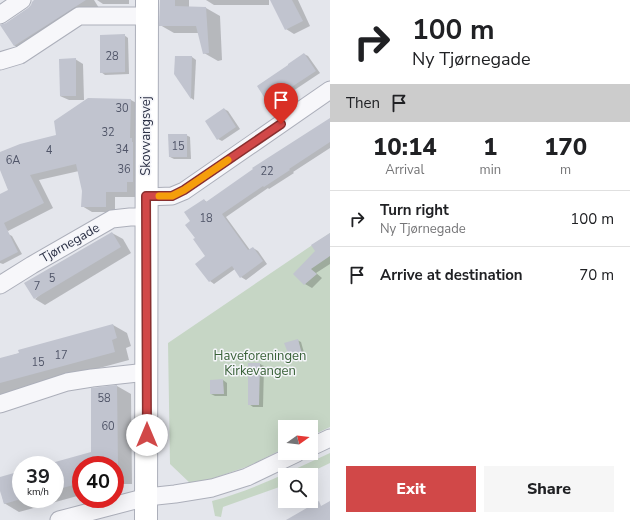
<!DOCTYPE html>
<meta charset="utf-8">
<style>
body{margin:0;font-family:"Nunito Sans",sans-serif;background:#f6f6f6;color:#202124;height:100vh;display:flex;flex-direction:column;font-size:15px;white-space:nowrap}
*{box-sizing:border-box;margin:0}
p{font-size:13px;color:#757577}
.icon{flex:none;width:22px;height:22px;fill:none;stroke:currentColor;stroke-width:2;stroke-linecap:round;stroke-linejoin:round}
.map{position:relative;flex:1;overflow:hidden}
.panel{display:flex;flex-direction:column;background:#fff;width:300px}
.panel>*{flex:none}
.top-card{background:#fff;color:#202124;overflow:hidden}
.needle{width:26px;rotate:76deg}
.buttons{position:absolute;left:278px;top:420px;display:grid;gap:8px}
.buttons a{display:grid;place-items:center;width:40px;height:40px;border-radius:0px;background:#fff;box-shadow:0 4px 16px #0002;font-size:20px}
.speed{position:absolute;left:12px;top:456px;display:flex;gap:8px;font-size:20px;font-weight:700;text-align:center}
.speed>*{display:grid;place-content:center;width:52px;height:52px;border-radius:50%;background:#fff;box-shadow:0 4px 16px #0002;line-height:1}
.speed small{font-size:10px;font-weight:400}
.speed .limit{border:6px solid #d22;background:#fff;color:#111}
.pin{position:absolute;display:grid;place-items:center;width:34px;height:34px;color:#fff;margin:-41px -17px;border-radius:50% 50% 50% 0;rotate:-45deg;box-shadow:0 0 4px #0007}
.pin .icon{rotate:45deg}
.me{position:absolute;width:44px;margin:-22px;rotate:0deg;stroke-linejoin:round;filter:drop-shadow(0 0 3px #0008)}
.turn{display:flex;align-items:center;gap:14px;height:84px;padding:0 16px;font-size:18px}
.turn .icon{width:52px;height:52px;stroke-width:2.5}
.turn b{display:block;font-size:28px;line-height:34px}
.then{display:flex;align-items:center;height:38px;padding:0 16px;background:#0003;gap:8px;font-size:15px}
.eta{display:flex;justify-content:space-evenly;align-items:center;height:68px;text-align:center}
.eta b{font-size:24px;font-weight:800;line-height:28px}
.primary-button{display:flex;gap:8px;margin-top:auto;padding:8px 16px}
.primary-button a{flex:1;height:46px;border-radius:0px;background:#d14848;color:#fff;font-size:16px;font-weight:800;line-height:46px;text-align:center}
.primary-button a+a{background:#f6f6f6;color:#202124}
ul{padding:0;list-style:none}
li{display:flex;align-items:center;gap:12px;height:56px;padding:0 16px;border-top:1px solid #e0e0e0}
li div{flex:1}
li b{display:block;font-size:15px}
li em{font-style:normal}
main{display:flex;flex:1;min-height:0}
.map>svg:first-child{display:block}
</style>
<main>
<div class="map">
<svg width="330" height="520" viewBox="0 0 330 520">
<rect width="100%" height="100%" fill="#e4e6ec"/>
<g fill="#c6d6c5">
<polygon points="330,233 330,427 311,436 311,427 285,427 285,448 249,466 205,481 191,484 170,464 168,343"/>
<path d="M330,453V463L305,475H285V485L223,507L221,517L215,516L212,501C253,490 291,471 330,453Z"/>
</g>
<g fill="#0003">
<polygon points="36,0 94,0 99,8 29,54 15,46 1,25 6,24 28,9"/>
<polygon points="97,0 129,0 129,4 103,4"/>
<polygon points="160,0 189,0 189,8 206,8 220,16 222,60 218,61 204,53 199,33 174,33 160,25"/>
<polygon points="206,0 269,0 269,5 214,5"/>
<polygon points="271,0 298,0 310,26 294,34 286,29"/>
<polygon points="124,35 128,38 129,74 105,75 101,72"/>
<polygon points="304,54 308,56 320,73 287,95 288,96 274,106 270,104"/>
<polygon points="176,57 192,57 196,60 194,100 191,98 175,74"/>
<polygon points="75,59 83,64 84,100 69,100 60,96"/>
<polygon points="131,100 140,105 136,197 115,197 115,212 92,212 82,206 83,191 79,171 39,180 53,208 8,231 0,227 0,196 9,191 0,167 0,153 58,136"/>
<polygon points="224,109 228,111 240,129 222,141 218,139"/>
<polygon points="330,119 330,148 293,172 294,173 269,189 268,188 226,217 250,250 253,248 258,251 267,264 246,280 241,277 235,269 214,284 210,281 207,257 196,238 192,221 204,200 207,202"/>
<polygon points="186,135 190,137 191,159 174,159 170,157"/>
<polygon points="112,233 123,239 131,253 45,305 35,299"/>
<polygon points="8,234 12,236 22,254 3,264 0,263 0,238"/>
<polygon points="330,234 330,264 316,273 322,278 312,288 305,284 316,251"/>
<polygon points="113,325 127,333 131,346 126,348 129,360 14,391 0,400 0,359"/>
<polygon points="297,340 301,342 305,356 295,359 291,357"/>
<polygon points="260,364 264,366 263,407 253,407 249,404"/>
<polygon points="223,380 227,383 227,396 215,396 211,394"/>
<polygon points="117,386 131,394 132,484 115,484 115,465 81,465 81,495 19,512 4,503 0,487 0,478 21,473 21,499 55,499 55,465 49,465 92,453"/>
</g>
<g fill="#c1c4cf">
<polygon points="34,0 86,0 14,46 0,25 6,23 28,8 31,5 32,2"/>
<polygon points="160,0 175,0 175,6 206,7 209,53 203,54 196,26 159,26"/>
<polygon points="270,0 292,0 303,21 285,30"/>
<polygon points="125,34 125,72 100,73 100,35"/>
<polygon points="304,53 316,71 284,92 285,94 269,105 257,86 288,65 288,64"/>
<polygon points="175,56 192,56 191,99 174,74"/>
<polygon points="76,58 76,96 60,96 59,59"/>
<polygon points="88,98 131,99 130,138 132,138 132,142 133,142 133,182 127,182 127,192 106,192 106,207 81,207 82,191 76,164 30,175 44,203 4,223 18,252 0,261 0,194 8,190 0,170 0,152 20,144 56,135 54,121"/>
<polygon points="224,108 236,127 217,140 205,121"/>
<polygon points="330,118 330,142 289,169 290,170 264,187 263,186 222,214 248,250 253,247 263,261 240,278 232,266 209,282 195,264 205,256 193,239 195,238 185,225 190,221 184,212 204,199 206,202 253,169 252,168"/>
<polygon points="168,134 187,134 187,157 169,157"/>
<polygon points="112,232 121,247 34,299 24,283"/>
<polygon points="330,233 330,256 311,269 317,274 304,285 293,274 315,251 311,245"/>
<polygon points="113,324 117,338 112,340 115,352 0,383 0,358 19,353 18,350"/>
<polygon points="298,339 302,354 290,358 284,343"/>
<polygon points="248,363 260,363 259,405 248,405"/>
<polygon points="223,379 224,394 210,394 210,380"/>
<polygon points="117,385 118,465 81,465 81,483 55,490 55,462 91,452 91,388"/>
<polygon points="21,471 21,499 4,504 0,491 0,477"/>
<polygon points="319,501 321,506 330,501 330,520 286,520"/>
</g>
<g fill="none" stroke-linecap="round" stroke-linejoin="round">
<g stroke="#acafba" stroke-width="19">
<g id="street">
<polyline points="0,15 22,0"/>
<polyline points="0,61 20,55 79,16 147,16"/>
<polyline points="146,197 172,196 184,191 330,90"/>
<polyline points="0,285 32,265 112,219 130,217 146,217"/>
<polyline points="0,404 67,382 92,378 147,372"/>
<polyline points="311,447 330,438"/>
<polyline points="59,520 147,497 175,494 212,488 247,477 297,453"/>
</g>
</g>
<g stroke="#acafba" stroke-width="24">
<polyline id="secondary" points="146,520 147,0"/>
</g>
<use href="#street" stroke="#f7f7fa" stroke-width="17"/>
<use href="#secondary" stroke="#fff" stroke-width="22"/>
</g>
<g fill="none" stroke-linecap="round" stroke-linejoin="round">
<g stroke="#882f2f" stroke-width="10">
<polyline id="route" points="147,435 146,196 172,196 184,190 281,124"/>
</g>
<use href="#route" stroke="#d14848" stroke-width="7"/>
<polyline stroke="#f59e0b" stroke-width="7" points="159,196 172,196 184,190 228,160"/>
</g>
<g text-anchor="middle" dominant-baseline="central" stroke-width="3" stroke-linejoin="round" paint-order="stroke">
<g font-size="11" fill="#505568">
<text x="112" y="56">28</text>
<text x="122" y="108">30</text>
<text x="108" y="132">32</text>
<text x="178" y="146">15</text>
<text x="122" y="149">34</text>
<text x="49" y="150">4</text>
<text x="13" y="160">6A</text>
<text x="124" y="169">36</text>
<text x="267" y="171">22</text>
<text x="206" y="218">18</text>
<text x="52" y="278">5</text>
<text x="37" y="286">7</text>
<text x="61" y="355">17</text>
<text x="38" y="362">15</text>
<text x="104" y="398">58</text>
<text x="108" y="426">60</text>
</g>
<g font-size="13" fill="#2b3045" stroke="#f4f5f9">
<text transform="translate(146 136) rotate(-90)">Skovvangsvej</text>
<text transform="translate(70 243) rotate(-30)">Tjørnegade</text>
</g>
<g font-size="13" fill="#396138" stroke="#f4f5f9">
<text x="260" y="356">Haveforeningen<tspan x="260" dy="15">Kirkevangen</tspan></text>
</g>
</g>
</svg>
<div class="buttons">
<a><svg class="needle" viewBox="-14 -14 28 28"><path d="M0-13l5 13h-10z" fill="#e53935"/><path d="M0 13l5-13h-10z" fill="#757577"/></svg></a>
<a><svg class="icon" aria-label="search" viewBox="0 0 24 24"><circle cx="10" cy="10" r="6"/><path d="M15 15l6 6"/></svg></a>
</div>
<div class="speed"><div>39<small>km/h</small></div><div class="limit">40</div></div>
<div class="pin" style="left:281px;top:124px;background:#d93025"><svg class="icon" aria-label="arrive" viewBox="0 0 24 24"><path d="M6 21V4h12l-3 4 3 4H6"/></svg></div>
<svg class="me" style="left:147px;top:435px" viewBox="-20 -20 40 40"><circle r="19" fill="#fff"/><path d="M0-13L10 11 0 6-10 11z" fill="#d14848"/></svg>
</div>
<section class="panel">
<div class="top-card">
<div class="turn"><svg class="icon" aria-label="right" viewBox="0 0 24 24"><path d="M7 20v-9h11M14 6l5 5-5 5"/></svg><div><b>100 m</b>Ny Tjørnegade</div></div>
<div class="then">Then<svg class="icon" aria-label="arrive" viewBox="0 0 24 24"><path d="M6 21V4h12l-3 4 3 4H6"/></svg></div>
</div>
<div class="eta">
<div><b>10:14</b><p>Arrival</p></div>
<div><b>1</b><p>min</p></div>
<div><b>170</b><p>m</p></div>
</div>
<ul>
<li><svg class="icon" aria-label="right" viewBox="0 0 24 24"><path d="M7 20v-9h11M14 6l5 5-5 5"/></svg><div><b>Turn right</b><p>Ny Tjørnegade</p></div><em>100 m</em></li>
<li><svg class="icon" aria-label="arrive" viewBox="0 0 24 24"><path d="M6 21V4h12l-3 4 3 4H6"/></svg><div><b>Arrive at destination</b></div><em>70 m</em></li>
</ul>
<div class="primary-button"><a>Exit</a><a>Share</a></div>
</section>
</main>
